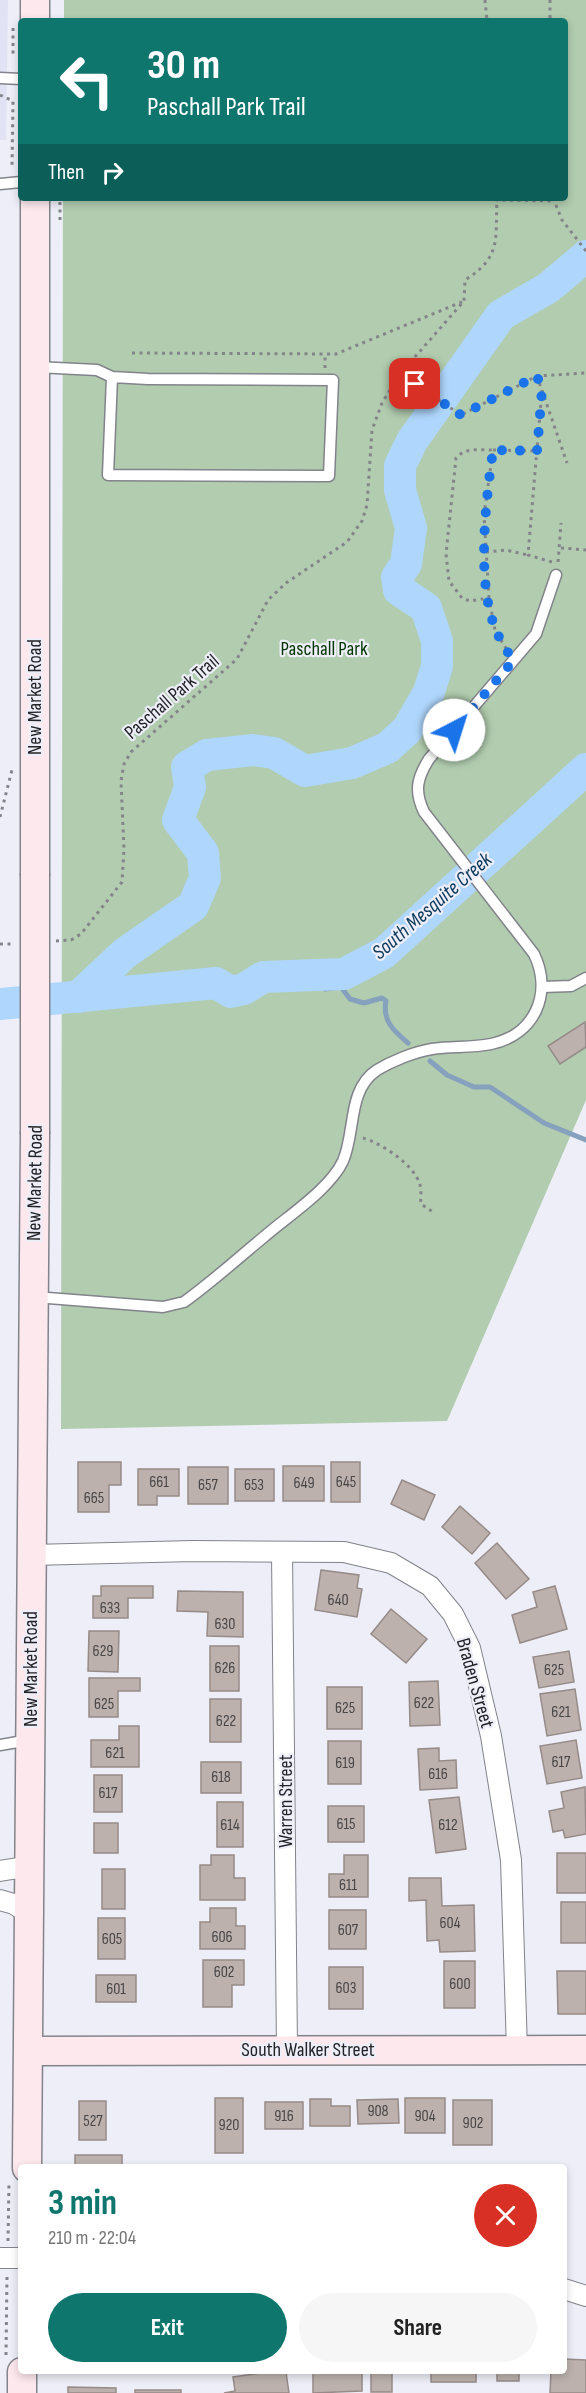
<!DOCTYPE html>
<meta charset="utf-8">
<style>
body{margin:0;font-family:"Sofia Sans Condensed",sans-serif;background:#f6f6f6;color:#222;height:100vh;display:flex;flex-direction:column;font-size:22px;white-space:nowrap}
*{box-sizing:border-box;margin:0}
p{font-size:20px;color:#767676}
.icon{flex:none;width:33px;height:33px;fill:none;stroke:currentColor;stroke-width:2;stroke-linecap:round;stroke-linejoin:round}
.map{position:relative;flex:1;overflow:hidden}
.details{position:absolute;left:18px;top:2164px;width:549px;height:210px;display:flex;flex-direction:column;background:#fff;border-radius:6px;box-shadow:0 3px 9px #0003}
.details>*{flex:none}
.guide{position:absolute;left:18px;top:18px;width:550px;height:183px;border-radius:6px;box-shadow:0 3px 9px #0003;background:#0f766e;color:#fff;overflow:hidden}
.pin{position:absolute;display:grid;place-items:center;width:51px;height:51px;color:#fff;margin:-26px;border-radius:12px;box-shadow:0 3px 9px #0006}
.me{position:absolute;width:66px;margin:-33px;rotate:40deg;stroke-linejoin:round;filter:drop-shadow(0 0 4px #0008)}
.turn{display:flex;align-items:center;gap:21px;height:126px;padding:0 30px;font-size:27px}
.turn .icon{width:78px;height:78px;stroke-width:2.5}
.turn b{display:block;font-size:42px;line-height:51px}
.then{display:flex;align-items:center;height:57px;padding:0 30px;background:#0003;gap:12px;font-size:22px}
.round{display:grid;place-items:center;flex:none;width:63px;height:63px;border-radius:32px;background:#f6f6f6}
.overview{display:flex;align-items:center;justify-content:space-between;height:102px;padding:0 30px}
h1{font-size:36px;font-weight:700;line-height:45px;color:#0f766e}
.action{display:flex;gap:12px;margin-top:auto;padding:12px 30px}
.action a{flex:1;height:69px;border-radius:36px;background:#0f766e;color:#fff;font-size:24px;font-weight:700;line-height:69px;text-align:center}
.action a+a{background:#f6f6f6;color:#222}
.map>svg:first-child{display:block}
</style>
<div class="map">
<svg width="586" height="2393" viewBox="0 0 586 2393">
<rect width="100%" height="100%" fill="#edeef7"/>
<polygon fill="#e1e2f4" points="0,0 8,0 6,140 0,140"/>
<polygon fill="#b1ccaf" points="64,0 586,0 586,1100 447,1421 61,1429 63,198 566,198 566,21 64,21"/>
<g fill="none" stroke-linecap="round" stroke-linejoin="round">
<g stroke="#85a1bd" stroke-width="5">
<path d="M312,975L325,989L341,987L350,999L364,1003L382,998L386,1001C382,1021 394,1031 408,1043"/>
<polyline points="430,1061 447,1075 474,1087 490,1087 544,1123 586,1140"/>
</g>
<g stroke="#afd7fd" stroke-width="32">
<polyline points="78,997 125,953 193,906 205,878 203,853 178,820 190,787 187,767 207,755 253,750 274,753 305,771 352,763 387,748 407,730 429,692 437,666 437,641 426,608 399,590 397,577 406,564 411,528 400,490 400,466 412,441 501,315 548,288 586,256"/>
<polyline points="0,1004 216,983 231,992 244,989 263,977 344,974 384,953 586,769"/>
</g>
</g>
<g fill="#bcb1ad" stroke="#968b88" stroke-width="1.5">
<polygon points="585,1022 586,1047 560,1064 548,1046"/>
<polygon points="78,1462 121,1462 121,1485 109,1485 109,1512 78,1512"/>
<rect x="331" y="1462" width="29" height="40"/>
<rect x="283" y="1466" width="41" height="35"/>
<rect x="188" y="1467" width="40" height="37"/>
<polygon points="138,1469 179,1469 179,1496 157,1496 157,1505 138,1505"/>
<rect x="235" y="1469" width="39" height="32"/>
<polygon points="402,1480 435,1495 424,1520 391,1504"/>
<polygon points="460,1506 490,1533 472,1554 442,1527"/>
<polygon points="497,1543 529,1579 506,1599 475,1563"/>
<polygon points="321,1570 359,1575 357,1588 362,1589 357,1617 315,1610"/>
<polygon points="101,1586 153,1586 153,1598 128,1598 128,1618 93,1618 93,1596 101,1596"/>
<polygon points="555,1586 567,1629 520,1643 512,1615 537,1607 533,1592"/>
<polygon points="178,1591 243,1592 243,1637 207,1636 208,1612 177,1611"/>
<polygon points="391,1609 427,1639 406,1663 371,1634"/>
<polygon points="89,1631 119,1631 118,1672 88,1671"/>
<rect x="210" y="1646" width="29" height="45"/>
<polygon points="569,1651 574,1682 539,1688 533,1657"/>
<polygon points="89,1678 140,1678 140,1691 118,1691 118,1717 89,1717"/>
<polygon points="438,1681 440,1725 410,1726 409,1682"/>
<rect x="327" y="1687" width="35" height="42"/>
<polygon points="575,1689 581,1730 547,1736 540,1694"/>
<rect x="210" y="1699" width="31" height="43"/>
<polygon points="119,1726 139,1726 139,1767 91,1767 91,1740 119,1740"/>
<polygon points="576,1740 582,1778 547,1784 540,1746"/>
<rect x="328" y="1741" width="33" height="43"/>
<polygon points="439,1748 439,1761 456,1760 457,1788 420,1790 418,1749"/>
<rect x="201" y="1762" width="40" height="31"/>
<rect x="94" y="1775" width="28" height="37"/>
<polygon points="585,1787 586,1834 565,1838 563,1830 553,1832 549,1811 564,1808 561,1792"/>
<polygon points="459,1797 466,1849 436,1853 429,1800"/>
<rect x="217" y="1802" width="26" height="45"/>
<rect x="328" y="1806" width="36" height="36"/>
<rect x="94" y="1823" width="24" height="30"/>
<rect x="557" y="1853" width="29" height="40"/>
<polygon points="211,1855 234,1855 234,1878 245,1878 245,1900 200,1900 200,1865 211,1865"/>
<polygon points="344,1855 368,1855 368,1897 329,1897 329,1874 344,1874"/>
<rect x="102" y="1869" width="23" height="40"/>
<polygon points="409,1878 441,1878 442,1906 474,1905 475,1951 440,1952 439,1940 427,1941 426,1900 409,1901"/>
<rect x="561" y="1902" width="25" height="41"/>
<polygon points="210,1908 236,1908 236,1926 245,1926 245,1949 200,1949 200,1922 210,1922"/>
<rect x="329" y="1910" width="37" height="39"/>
<rect x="98" y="1918" width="27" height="41"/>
<polygon points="203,1960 244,1960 244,1985 232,1985 232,2007 203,2007"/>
<rect x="444" y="1961" width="31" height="47"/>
<rect x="329" y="1967" width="34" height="42"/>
<polygon points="557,1971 586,1971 586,2014 558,2014"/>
<rect x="96" y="1975" width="40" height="27"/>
<rect x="215" y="2098" width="28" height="55"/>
<rect x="405" y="2098" width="40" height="35"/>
<polygon points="310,2099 331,2099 331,2106 350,2106 350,2126 310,2126"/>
<polygon points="398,2099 399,2123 358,2124 357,2100"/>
<rect x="453" y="2100" width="39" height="45"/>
<rect x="79" y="2101" width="27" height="39"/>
<rect x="265" y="2102" width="38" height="27"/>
<rect x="75" y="2155" width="47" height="13"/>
<polygon points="564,2359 586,2360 586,2393 550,2393 551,2372 564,2372"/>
<polygon points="268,2372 286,2372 289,2393 224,2393 235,2391 233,2377"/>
<polygon points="313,2372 362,2372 362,2391 313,2393"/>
<rect x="371" y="2372" width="21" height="20"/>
<rect x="431" y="2372" width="45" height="10"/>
<rect x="497" y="2372" width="22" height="9"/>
<polygon points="68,2387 116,2388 116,2393 68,2393"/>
<rect x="135" y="2390" width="46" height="3"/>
</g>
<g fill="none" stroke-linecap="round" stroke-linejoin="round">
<g stroke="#82838b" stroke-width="13">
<g id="lane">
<polyline points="0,78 21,79"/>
<polyline points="0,184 21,182"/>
<polyline points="36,367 97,370 112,377 148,379 333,380 329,476 108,475 112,377"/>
<polyline points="542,987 571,986 586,978"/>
<path d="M35,1297L163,1307L184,1302C212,1282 238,1258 265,1236C288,1216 330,1189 343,1161C356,1131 347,1090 377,1070C392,1061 414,1052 432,1049C451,1046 471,1048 491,1044C535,1035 553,993 534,954L424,812C414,791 417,778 429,759L536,634L556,575"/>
<polyline points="0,1745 29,1740"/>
</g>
</g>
<g stroke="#82838b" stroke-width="22">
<g id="street">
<polyline points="282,1552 287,2050"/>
<polyline points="31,1555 193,1551 344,1552 391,1563 430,1586 453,1614 470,1648 491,1736 511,1860 517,2050"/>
<polyline points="0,1871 31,1866"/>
<polyline points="0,1900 14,1904 31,1915"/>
<polyline points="0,2258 21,2258"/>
<polyline points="564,2289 586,2296"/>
</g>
</g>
<g stroke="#82838b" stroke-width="31">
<g id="secondary">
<polyline points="35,21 35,0"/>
<polyline points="35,873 35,198"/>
<polyline points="30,2051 586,2050"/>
<polyline points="27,2168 35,1134"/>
<polyline points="22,2393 22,2372"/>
</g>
</g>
<g stroke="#84858b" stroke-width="3" stroke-dasharray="3 4.5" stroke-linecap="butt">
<polyline points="485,0 487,21"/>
<polyline points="550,0 550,21"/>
<polyline points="13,28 13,56"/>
<polyline points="0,95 13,101 12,166"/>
<polyline points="497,198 497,200 553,201"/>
<polyline points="553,198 562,220 586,251"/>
<polyline points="60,220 60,198"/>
<polyline points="132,353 336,354 464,301"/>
<polyline points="325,368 325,354"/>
<path d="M400,374L464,301L465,280C502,257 495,239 497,200"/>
<polyline points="537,376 567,463"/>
<polyline points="542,390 528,555 552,562"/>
<polyline points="493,450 536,451"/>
<polyline points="561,548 586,550"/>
<polyline points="486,552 506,550 528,555"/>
<polyline points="558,562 561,523"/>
<path d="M489,598L484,515L493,450C480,450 465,447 456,458L446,554L449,581L462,598L470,601L489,598L495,630L507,650"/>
<polyline points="0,817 12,770"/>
<polyline points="56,941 71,940 81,934 122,882 124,849 121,781 124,764 131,752 237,659 268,600 286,583 347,542 362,521 367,505 372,430 382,403 400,374 461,415 537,376 586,373"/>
<polyline points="0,944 13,944"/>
<path d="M363,1138C381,1143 415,1165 420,1185C422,1191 420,1198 421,1204L433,1212"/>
<polyline points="8,2241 9,2182"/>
<polyline points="6,2355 7,2275"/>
</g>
<use href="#lane" stroke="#fff" stroke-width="10"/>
<use href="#street" stroke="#fff" stroke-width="20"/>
<use href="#secondary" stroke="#fde8ed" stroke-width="28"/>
<g stroke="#82838b" stroke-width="31" stroke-linecap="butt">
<polyline id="secondary-bridge" points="35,873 35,1134"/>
</g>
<use href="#secondary-bridge" stroke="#fde8ed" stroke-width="28"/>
</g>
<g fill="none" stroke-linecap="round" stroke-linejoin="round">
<path stroke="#1a73e8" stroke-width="10" stroke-dasharray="0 18" d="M415,384L461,415L537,376L542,390L537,451L493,450C486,501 476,579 495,628C499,639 507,650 513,661L454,730"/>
</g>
<g text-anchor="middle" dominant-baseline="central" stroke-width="4.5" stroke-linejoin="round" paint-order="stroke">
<g font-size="16" fill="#494648">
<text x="159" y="1482">661</text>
<text x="346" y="1482">645</text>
<text x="304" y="1483">649</text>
<text x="208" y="1485">657</text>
<text x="254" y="1485">653</text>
<text x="94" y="1498">665</text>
<text x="338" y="1600">640</text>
<text x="110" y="1608">633</text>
<text x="225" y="1624">630</text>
<text x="103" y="1651">629</text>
<text x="225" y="1668">626</text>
<text x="554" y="1670">625</text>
<text x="424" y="1703">622</text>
<text x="104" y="1704">625</text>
<text x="345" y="1708">625</text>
<text x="561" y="1712">621</text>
<text x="226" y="1721">622</text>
<text x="115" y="1753">621</text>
<text x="561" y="1762">617</text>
<text x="345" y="1763">619</text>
<text x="438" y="1774">616</text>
<text x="221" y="1777">618</text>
<text x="108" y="1793">617</text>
<text x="346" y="1824">615</text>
<text x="230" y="1825">614</text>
<text x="448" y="1825">612</text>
<text x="348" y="1885">611</text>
<text x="450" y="1923">604</text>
<text x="348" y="1930">607</text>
<text x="222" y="1937">606</text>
<text x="112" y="1939">605</text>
<text x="224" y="1972">602</text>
<text x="460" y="1984">600</text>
<text x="346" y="1988">603</text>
<text x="116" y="1989">601</text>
<text x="378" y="2111">908</text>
<text x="284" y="2116">916</text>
<text x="425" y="2116">904</text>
<text x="93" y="2121">527</text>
<text x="473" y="2123">902</text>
<text x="229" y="2125">920</text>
</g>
<g font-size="20" fill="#003500" stroke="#edeef7">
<text x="324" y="649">Paschall Park</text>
</g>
<g font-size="20" fill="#232327" stroke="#edeef7">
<text transform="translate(35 697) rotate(-90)">New Market Road</text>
<text transform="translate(172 697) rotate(-41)">Paschall Park Trail</text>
<text transform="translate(35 1183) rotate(-89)">New Market Road</text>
<text transform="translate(31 1669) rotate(-90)">New Market Road</text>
<text transform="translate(475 1683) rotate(74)">Braden Street</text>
<text transform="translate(286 1801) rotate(-90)">Warren Street</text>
<text x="308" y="2050">South Walker Street</text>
</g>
<g font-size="21" font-style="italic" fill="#0c395c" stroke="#edeef7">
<text transform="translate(432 906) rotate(-41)">South Mesquite Creek</text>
</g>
</g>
</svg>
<div class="pin" style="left:415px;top:384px;background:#d93025"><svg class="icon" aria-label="arrive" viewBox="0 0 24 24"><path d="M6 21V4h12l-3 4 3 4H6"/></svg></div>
<svg class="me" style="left:454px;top:730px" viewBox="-20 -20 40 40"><circle r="19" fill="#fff"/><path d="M0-13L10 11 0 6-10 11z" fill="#1a73e8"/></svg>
<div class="guide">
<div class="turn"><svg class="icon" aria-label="left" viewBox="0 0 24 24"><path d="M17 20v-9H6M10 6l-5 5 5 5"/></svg><div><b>30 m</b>Paschall Park Trail</div></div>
<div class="then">Then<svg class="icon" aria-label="right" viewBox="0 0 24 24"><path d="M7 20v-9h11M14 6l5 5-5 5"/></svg></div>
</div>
<section class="details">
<div class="overview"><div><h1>3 min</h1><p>210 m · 22:04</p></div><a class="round" style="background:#d93025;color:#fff"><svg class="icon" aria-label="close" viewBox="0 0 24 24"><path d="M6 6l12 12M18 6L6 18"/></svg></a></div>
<div class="action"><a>Exit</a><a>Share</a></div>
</section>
</div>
